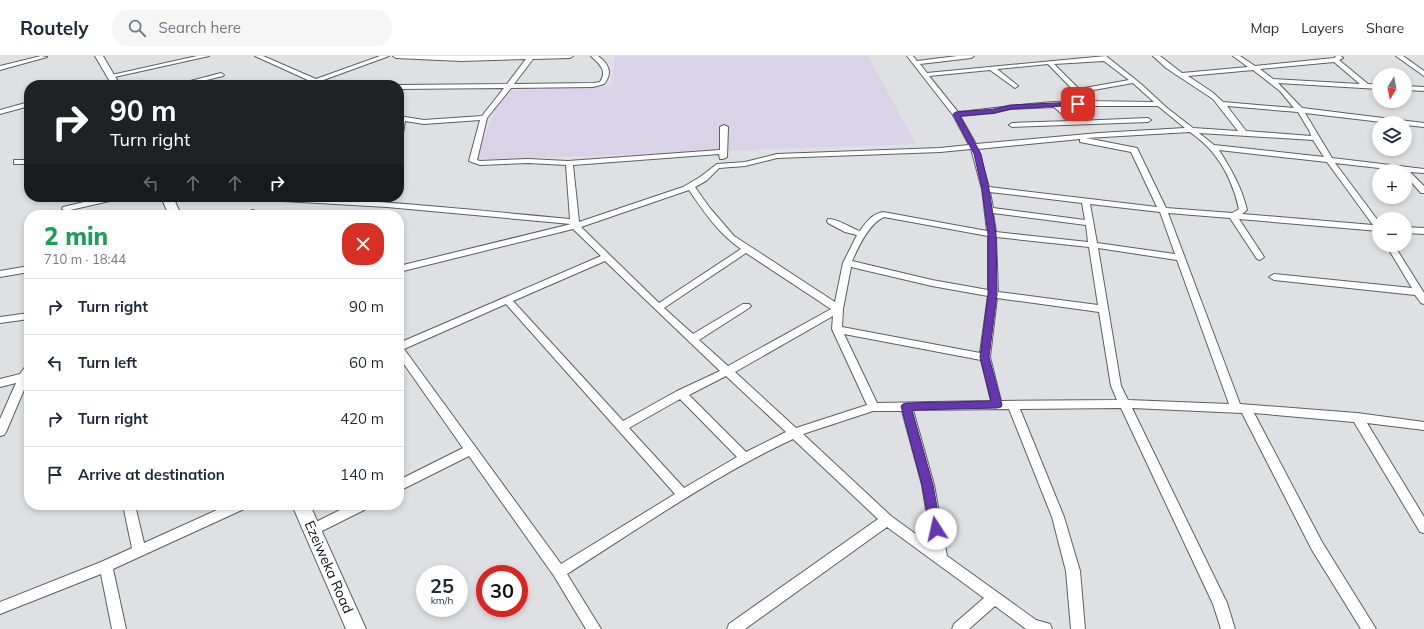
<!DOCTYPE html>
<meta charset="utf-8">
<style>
body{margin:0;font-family:Mulish,sans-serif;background:#f6f6f7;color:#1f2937;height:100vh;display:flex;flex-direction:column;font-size:15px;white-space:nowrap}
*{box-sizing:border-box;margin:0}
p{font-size:13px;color:#747a83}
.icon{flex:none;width:22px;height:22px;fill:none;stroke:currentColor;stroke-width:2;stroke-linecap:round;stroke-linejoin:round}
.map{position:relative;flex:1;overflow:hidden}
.panel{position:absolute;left:24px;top:154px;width:380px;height:300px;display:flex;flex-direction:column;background:#fff;border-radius:16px;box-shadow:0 2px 6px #0003}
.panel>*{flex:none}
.guide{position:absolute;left:24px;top:24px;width:380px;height:122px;border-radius:16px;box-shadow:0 2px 6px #0003;background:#202124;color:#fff;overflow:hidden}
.needle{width:26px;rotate:190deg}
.controls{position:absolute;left:1372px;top:12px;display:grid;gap:8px}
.controls a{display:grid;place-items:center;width:40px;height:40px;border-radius:50%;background:#fff;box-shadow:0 2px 6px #0003;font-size:20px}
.speed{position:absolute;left:416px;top:509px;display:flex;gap:8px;font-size:20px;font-weight:700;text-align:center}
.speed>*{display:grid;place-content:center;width:52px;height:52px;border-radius:50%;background:#fff;box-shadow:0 2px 6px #0003;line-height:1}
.speed small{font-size:10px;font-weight:400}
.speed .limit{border:6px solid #d22;background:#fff;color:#111}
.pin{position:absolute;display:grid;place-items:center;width:34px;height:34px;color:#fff;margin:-17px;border-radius:8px;box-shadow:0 2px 6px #0006}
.me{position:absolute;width:44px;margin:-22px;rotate:350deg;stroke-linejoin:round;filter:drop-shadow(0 0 3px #0008)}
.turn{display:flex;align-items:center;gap:14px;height:84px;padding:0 20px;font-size:18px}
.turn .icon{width:52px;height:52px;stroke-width:2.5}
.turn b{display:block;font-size:28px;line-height:34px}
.lanes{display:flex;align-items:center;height:38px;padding:0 20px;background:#0003;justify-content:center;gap:20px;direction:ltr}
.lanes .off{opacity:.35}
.round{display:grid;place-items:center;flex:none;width:42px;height:42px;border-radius:16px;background:#f6f6f7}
.summary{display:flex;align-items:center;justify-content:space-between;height:68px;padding:0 20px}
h1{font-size:24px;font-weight:800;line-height:30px;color:#1e9e55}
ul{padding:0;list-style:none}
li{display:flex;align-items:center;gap:12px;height:56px;padding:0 20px;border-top:1px solid #e0e1e3}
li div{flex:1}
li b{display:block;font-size:15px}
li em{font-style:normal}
header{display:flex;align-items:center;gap:24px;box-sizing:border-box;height:56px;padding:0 20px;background:#fff;border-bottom:1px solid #e0e1e3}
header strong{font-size:19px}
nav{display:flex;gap:22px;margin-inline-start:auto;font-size:14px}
.search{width:280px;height:36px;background:#f6f6f7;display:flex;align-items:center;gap:10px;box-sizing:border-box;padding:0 14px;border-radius:16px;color:#747a83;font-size:15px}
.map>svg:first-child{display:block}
</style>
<header>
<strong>Routely</strong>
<div class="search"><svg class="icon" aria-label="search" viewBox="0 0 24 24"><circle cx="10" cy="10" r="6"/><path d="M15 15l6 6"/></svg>Search here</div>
<nav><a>Map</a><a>Layers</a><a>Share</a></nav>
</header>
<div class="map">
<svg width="1424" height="573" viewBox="0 0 1424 573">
<rect width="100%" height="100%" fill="#dfe0e3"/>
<polygon fill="#dad2e7" points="615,0 868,0 916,88 475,104 503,35 611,30"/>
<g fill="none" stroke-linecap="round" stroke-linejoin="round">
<g stroke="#5e5f61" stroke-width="2">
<g id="minor">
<polygon points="41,0 47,1 0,14 0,10"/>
<polygon points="197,0 209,0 110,22 107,20"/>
<polygon points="255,0 263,0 316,23 380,0 389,0 318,26 307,29 296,29 310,25"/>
<path d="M393,0H573L570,2L533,3L514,28L593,27L600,26C608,14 599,8 591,0H598C609,8 613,17 604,28L593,31L511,32L487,62L477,104L480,105L528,103L568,105L720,94V71L724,69L728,71L727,101L723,103H720L719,98L573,109L579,166L683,131L700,121L717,108L745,106L777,98L940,92L969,89L953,59L907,0H913L917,5L957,0H974L971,2L920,8L927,17L1106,0L1141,28L1167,52L1193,72L1238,75L1213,43L1166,12L1153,0H1160L1182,17L1248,11L1233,0H1240L1255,10L1334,2L1336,1L1335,0H1341L1343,2L1339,4L1368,28L1379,29V33L1278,27L1302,52L1424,67V71L1405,69V67H1390L1305,57L1332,102L1424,113V117L1410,116L1424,130V137H1421L1405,119V115L1335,107L1379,166V175L1239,163L1264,201L1260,204L1257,203L1230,162L1168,157L1240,348L1357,357L1424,366V374L1367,367L1424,461V477L1420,476L1354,366L1254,357L1322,486L1376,573H1361L1312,494L1242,357L1132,352L1227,547L1235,573H1221L1213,548L1121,352L1020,353L1064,461L1080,515L1085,573H1071L1066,515L1052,461L1009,353L913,354L934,429L947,500L1036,564L1050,568L1052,573H1026L995,550L969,573H952L954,568L984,542L887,471L745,573H727L729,568L878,463L793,383C714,420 641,471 567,518L601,573H586L554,520L469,400L399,435V424L463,392L399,301V287L601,200L573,173L399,216V210L571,168L387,151L248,143L244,141C353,141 462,153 570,163L566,109L528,107L480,109L469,105L480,64L424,68L405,65L403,77L399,79V60L424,64L482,60L504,32L399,33V29L507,28L526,3L461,5L396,2ZM1104,5L1129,24L1079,33L1054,8ZM1334,6L1360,28L1273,23L1260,13ZM1048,8L1079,40H1083L1084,39L1082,36L1133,27L1154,46C1121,46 1088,44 1055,46C1023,48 991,53 958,56L929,20L990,14L1015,32L1018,30L1017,29L997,13ZM1253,14L1280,35L1294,52L1223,46L1212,36L1188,20ZM1061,50H1158L1185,72L1099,77L976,88L960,60L994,57L1010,53L1054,51L1070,65L1012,67L1009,69L1012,71L1148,66L1151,64L1148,62L1077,65ZM1227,50L1298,56L1310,76L1311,80L1246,75ZM1190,76C1198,82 1207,89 1213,97C1226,112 1235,134 1239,153L1232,157L1166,152L1137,92L1086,82ZM1199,77L1313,84L1324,101L1214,89ZM1080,83V86L1131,96L1157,151L989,131L978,93ZM971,93L982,133L987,175L883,156C872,158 866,166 860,175C851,172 836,162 828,163L827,165L828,167L845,176L857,179L843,207L835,246L734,180L709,151L695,131L706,125L719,112L745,110L777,102L940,96ZM1219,94L1327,106L1373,169L1242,158L1247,154C1242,132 1231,113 1219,94ZM689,134C704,156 719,178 741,193L659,247L581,171ZM990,136L1082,147L1085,164L993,152ZM1090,148L1160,156L1175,198L1097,187ZM993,157L1086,169L1088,186L996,176ZM884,161L988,180V234L932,224L852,205C858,192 869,167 884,161ZM996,181L1089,191L1098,249L998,236ZM1098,192L1177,204L1229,348L1128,344L1121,330ZM746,197L831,253L728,310L699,284L749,252L751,250L749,248H743L693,278L664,252ZM605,205L720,315L677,335L623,365L513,245ZM851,211L932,230L988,240L980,297L842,271L843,253ZM997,242L1099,256L1111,330L1117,344L1001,345L990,301ZM506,248L675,438L561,508L404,293ZM833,260L832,273L867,349L796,372L735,316ZM844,278L981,304L991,345L877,347ZM726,320L786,376L746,396L689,339ZM680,343L737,401L684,432L629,372ZM873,355H902L922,429L932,490L891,460L803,378Z"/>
<polygon points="1396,0 1403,0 1424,15 1424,20"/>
<polygon points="221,17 224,19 223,20 186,29 175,29"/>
<polygon points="114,23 116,24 116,26 106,29 96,29"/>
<polygon points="1405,30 1424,31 1424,35 1405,34"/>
<polygon points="29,46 29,50 0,58 0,54"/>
<rect x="14" y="104" width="15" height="4"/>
<polygon points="105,141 119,141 118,143 66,155 62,153 63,151"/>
<polygon points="253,154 257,156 256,158 240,159"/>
<polygon points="1405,171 1424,172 1424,178 1405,177"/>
<polygon points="1386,189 1394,189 1424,237 1424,248 1421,247 1415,239 1274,224 1269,221 1274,218 1412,232"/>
<polygon points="29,210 29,216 0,221 0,215"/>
<polygon points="29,257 29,263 0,267 0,261"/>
<polygon points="29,310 29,322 6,376 4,379 0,380 0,363 16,327 0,331 0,323 20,318 25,311"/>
<polygon points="123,449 135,449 144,487 228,449 246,449 244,453 113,513 126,573 112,573 101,518 0,558 0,546 101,506 132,492"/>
<polygon points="350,449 368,449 366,453 316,478 312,479 308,478 306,474 308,470"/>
</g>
</g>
<g stroke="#5e5f61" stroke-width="2">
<g id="secondary">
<polygon points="95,0 103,0 120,29 112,29"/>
<polygon points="161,141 173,141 181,159 169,159"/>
<polygon points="292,449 310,449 366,573 346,573"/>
</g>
</g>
<use href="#minor" fill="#fff" fill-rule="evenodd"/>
<use href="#secondary" fill="#fff" fill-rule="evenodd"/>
</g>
<polygon fill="#6437af" stroke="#412472" points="1078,46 1081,48 1080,49 1011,53 994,57 960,60 981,98 989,133 996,178 997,238 989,301 1002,349 1001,351 997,352 912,354 933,429 941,473 940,476 936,478 932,476 930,473 922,429 901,350 903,348 906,347 991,345 980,301 988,238 988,178 982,133 974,98 953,58 956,56 994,53 1010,49"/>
<g text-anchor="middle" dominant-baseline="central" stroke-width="3.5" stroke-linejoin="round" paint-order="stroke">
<g font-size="14" fill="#101112" stroke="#fff">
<text transform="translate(329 511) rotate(66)">Ezeiweka Road</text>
</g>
</g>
</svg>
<div class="controls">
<a><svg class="needle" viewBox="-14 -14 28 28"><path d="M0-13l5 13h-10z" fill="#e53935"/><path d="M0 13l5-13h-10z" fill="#747a83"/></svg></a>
<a><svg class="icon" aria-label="layers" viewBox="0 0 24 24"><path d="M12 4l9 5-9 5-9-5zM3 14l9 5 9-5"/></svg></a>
<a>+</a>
<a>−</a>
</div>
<div class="speed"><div>25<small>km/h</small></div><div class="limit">30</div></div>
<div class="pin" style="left:1078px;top:48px;background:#d93025"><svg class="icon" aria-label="arrive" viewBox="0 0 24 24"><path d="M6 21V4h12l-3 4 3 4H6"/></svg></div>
<svg class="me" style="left:936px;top:473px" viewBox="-20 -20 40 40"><circle r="19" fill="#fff"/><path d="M0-13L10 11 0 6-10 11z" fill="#6437af"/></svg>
<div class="guide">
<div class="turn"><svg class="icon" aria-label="right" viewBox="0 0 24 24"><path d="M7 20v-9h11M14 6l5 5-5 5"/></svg><div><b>90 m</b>Turn right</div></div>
<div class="lanes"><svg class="icon off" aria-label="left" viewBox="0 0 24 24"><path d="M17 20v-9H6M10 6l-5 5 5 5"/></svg><svg class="icon off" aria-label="ahead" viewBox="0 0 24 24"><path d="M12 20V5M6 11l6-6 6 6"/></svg><svg class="icon off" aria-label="ahead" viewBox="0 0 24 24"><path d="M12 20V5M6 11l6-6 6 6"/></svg><svg class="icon" aria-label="right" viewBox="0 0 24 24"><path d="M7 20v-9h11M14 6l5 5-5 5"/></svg></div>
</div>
<section class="panel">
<div class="summary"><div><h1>2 min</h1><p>710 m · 18:44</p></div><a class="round" style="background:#d93025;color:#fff"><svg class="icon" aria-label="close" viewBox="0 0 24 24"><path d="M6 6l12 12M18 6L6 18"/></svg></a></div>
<ul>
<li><svg class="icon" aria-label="right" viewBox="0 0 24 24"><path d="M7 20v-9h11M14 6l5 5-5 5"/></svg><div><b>Turn right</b></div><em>90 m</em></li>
<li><svg class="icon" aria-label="left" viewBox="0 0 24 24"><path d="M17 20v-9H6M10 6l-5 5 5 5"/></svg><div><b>Turn left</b></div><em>60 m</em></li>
<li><svg class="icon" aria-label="right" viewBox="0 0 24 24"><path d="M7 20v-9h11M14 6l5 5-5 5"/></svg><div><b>Turn right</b></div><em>420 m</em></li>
<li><svg class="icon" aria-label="arrive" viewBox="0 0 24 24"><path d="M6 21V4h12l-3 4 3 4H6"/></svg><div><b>Arrive at destination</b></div><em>140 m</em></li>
</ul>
</section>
</div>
